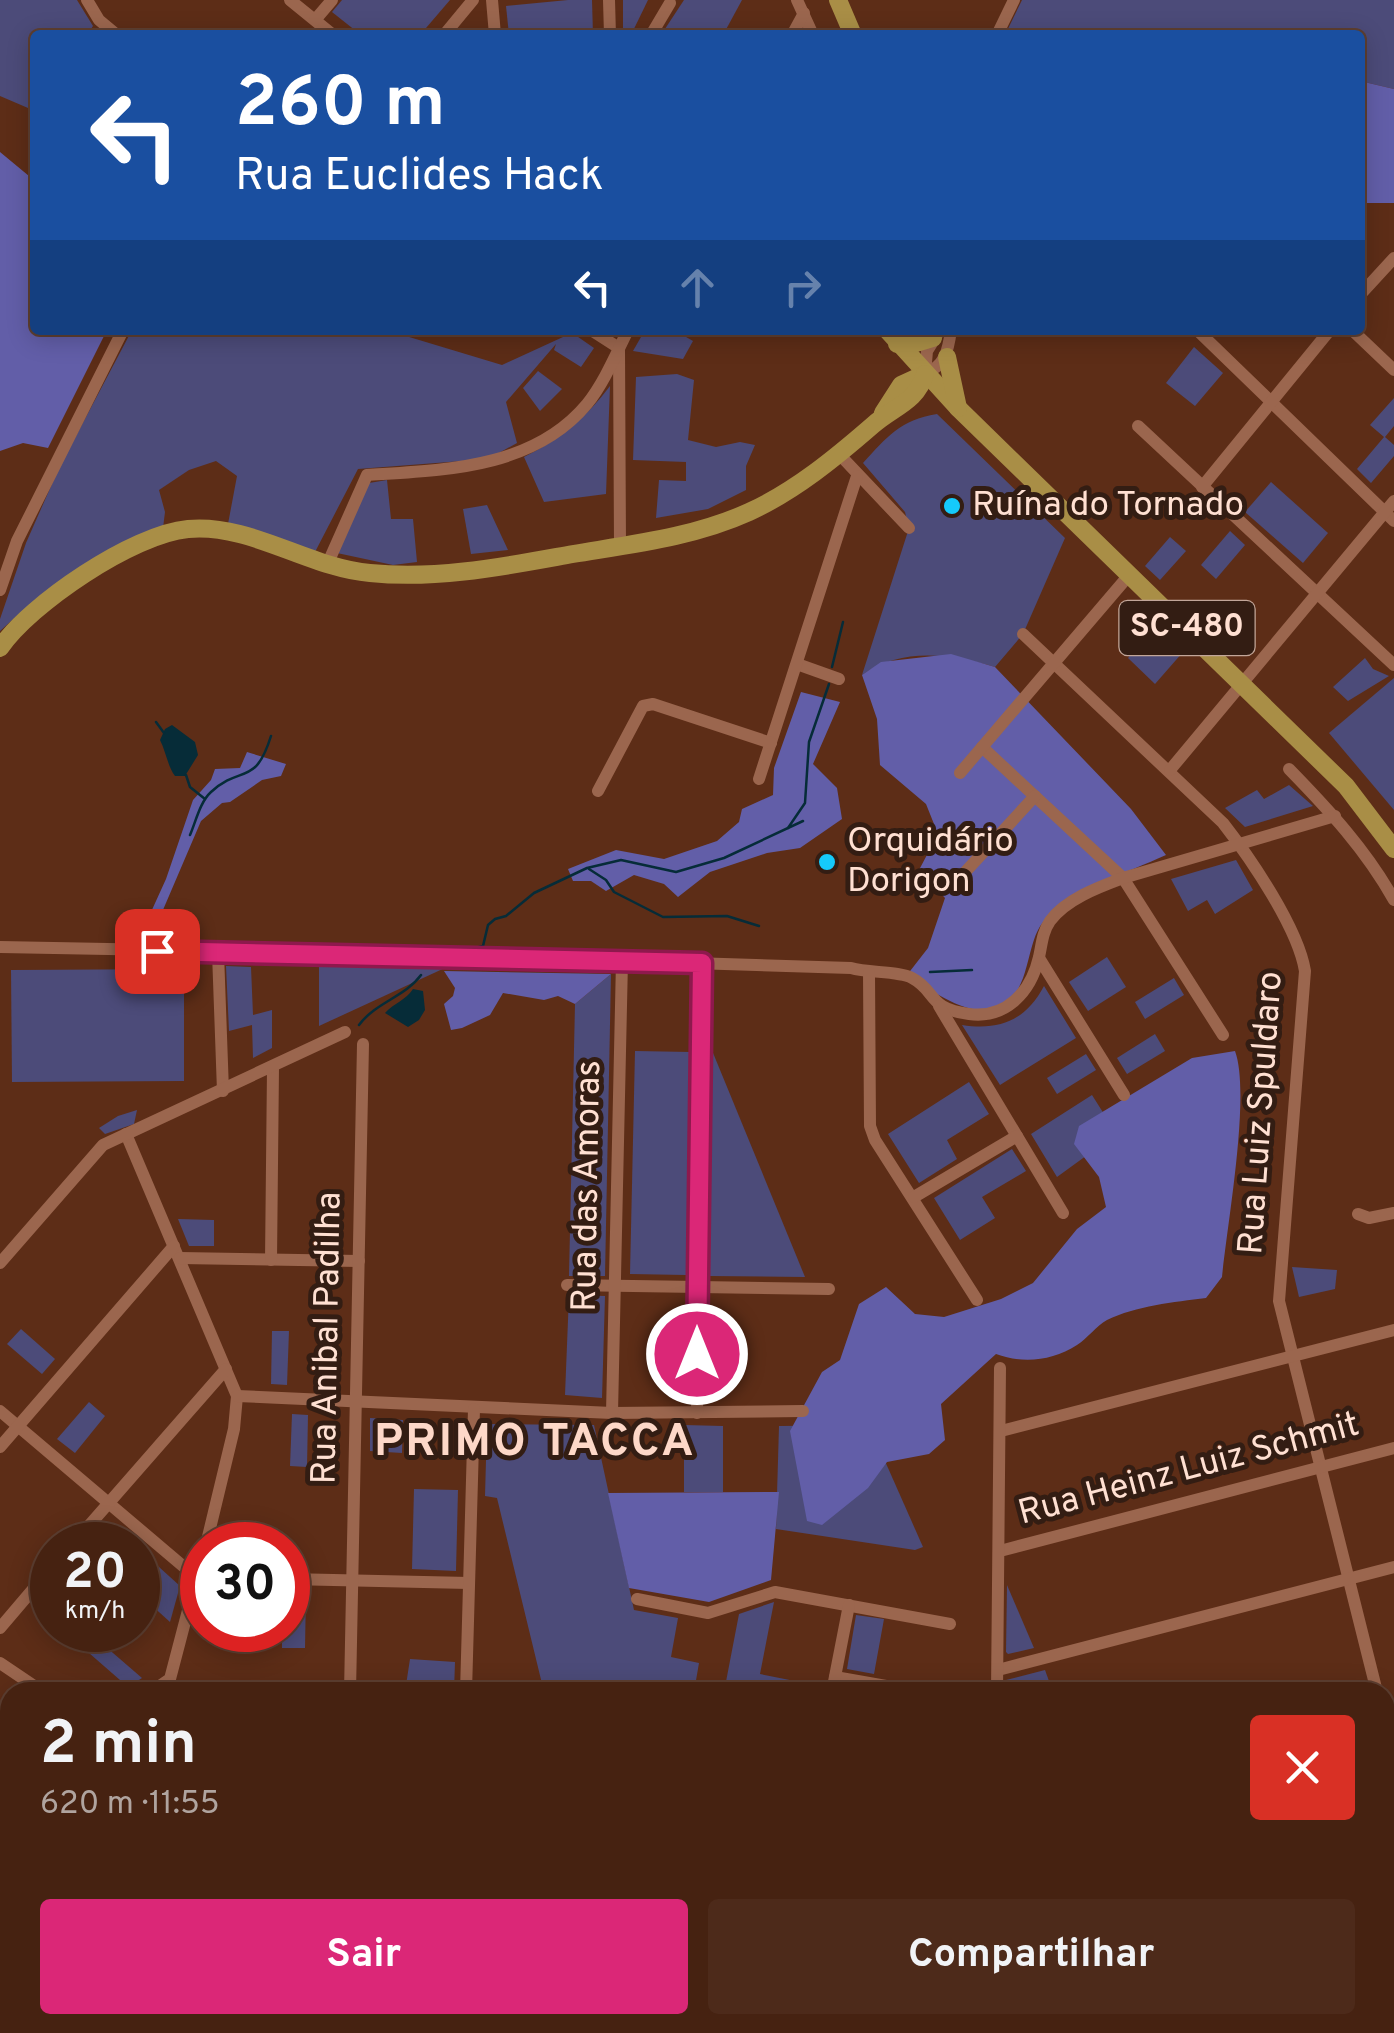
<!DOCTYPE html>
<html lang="pt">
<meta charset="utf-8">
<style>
body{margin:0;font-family:Overpass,sans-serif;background:#4d2a1a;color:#f1f3f6;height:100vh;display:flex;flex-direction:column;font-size:38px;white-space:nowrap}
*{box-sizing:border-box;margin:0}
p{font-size:32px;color:#b0a49f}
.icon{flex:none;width:55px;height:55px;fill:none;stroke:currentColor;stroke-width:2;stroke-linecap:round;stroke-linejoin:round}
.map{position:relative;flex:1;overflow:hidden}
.side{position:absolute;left:0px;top:1682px;width:1395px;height:352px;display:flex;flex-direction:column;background:#462211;border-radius:30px 30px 0 0;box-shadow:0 5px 25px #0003,0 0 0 2px #5e3f31}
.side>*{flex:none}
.guide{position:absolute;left:30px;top:30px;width:1335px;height:305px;border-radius:10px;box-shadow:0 5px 25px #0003,0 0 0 2px #5e3f31;background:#1a4fa0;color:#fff;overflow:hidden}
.speed{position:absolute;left:30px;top:1522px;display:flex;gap:20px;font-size:50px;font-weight:700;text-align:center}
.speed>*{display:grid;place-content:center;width:130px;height:130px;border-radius:50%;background:#462211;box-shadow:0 5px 25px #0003,0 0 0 2px #5e3f31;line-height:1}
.speed small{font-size:25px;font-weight:400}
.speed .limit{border:15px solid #d22;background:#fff;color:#111}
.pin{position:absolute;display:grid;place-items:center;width:85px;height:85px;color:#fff;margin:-42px;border-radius:20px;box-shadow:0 5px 15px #0006}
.me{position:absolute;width:110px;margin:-55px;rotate:0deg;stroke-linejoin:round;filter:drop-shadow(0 0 8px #0008)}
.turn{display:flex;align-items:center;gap:35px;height:210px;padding:0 40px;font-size:45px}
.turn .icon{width:130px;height:130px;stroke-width:2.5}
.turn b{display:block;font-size:70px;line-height:85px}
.lanes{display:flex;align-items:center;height:95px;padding:0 40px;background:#0003;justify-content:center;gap:50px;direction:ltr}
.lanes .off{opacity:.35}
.round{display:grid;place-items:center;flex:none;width:105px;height:105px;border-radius:10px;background:#4d2a1a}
.overview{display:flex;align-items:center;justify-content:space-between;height:170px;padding:0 40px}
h1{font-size:60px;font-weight:700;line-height:75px}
.button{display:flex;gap:20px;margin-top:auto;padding:20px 40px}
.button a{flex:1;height:115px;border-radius:10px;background:#db2777;color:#fff;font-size:40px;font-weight:700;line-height:115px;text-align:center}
.button a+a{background:#4d2a1a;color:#f1f3f6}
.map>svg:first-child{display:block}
</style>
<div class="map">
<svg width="1394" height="2033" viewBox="0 0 1394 2033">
<rect width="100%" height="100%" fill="#5d2d17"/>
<g fill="#4c4b79">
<polygon points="0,0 77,0 93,26 87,35 35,35 35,111 0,96"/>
<polygon points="342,0 450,0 420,35 361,35 332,12"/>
<polygon points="568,0 592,0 593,35 509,35 506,6"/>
<polygon points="623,0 648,0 631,35 623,35"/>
<polygon points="684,0 742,0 723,35 661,35"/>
<polygon points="1022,0 1394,0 1394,89 1360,81 1360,35 1005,35"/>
<polygon points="132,330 386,330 502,365 563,337 568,330 594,348 581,367 554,350 556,344 506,402 517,443 488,459 358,469 315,552 228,524 237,476 216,461 189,470 159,490 165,512 163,528 19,614 0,631 0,619 26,543 59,468"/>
<polygon points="645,330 674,330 693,341 683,359 633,351"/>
<polygon points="1194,347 1223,373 1195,406 1166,383"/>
<polygon points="538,371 562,389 540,411 523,388"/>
<polygon points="677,374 694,380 688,440 716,447 740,442 755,445 746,466 746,490 708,509 656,518 659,480 686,481 686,462 633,460 636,377"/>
<path d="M610,386L606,494L544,502L524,457C559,440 587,417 610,386Z"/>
<polygon points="1394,398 1394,426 1385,437 1394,445 1394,456 1371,483 1357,469 1384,437 1370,425"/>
<path d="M937,414L1065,538L1023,634L995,667C950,654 902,647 862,675L909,528L905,512L863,463C887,437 900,420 937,414Z"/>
<polygon points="387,480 391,519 413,519 417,562 393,565 337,553 369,483"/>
<polygon points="1271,482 1328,533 1303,563 1245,512"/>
<polygon points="487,505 508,550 471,554 463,509"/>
<polygon points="1230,531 1245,545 1216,579 1201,565"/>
<polygon points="1170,537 1186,551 1160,580 1145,566"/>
<polygon points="1154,625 1183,652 1155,684 1128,658"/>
<polygon points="1365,658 1373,669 1389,676 1348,701 1333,687"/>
<polygon points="1394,678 1394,810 1329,733"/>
<polygon points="1289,785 1313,806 1245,827 1225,808 1257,790 1264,799"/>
<polygon points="1236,860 1253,890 1215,914 1207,900 1188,911 1171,879"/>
<polygon points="1107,957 1126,987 1088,1011 1069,982"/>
<polygon points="319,965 447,967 319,1026"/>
<polygon points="226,966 251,967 253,1015 272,1010 272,1048 253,1058 252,1025 229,1031"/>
<polygon points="184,969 184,1081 12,1082 11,970"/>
<polygon points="611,974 605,1276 569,1276 575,1004"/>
<polygon points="1174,978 1184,995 1145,1019 1135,1002"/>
<path d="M1044,986L1076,1038L1000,1085L962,1025C1000,1031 1026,1020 1044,986Z"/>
<polygon points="1155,1034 1165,1051 1127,1074 1117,1058"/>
<polygon points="711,1048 805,1277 708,1276"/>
<polygon points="635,1051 691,1052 686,1275 630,1274"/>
<polygon points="1086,1054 1096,1070 1057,1094 1047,1078"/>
<polygon points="969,1082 989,1114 947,1140 957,1159 919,1183 888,1134"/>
<polygon points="1092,1095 1128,1152 1090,1153 1057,1177 1031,1134"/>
<polygon points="137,1110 134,1124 105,1134 99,1128 118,1116"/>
<polygon points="1012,1149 1026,1171 982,1197 995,1218 960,1240 934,1198"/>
<polygon points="178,1219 214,1220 214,1246 189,1246"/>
<polygon points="1292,1267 1337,1270 1335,1289 1299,1297"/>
<polygon points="569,1295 605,1296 602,1398 565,1395"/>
<polygon points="21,1329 55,1359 42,1374 7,1344"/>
<polygon points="272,1331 289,1331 287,1385 271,1384"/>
<polygon points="89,1402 105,1416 75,1453 57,1439"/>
<polygon points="292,1414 308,1415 307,1467 290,1466"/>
<polygon points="370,1418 403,1420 402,1453 370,1451"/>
<polygon points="487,1424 594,1425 634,1610 678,1618 671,1657 699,1663 694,1692 544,1692 497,1498 485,1496"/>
<polygon points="684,1425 723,1426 723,1492 684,1492"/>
<polygon points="869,1425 923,1547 915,1550 776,1529 779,1426"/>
<polygon points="414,1489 458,1490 456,1571 412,1569"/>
<polygon points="138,1548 180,1586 170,1622 138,1593"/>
<polygon points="1007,1585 1034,1648 1008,1654 1006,1652"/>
<polygon points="288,1592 306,1593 305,1648 282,1648 282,1630 288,1630"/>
<polygon points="774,1602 760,1674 820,1686 819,1692 724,1692 739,1614"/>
<polygon points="856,1615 884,1619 874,1674 847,1669"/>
<polygon points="91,1634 142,1678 128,1687 81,1646"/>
<polygon points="410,1659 455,1662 454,1692 414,1692 414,1685 406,1685"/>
<polygon points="1045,1670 1053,1692 1004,1692 1006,1680"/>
<polygon points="10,1794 10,1889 0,1867 0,1801"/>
<polygon points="236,2025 375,2025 371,2033 232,2033"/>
<polygon points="504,2025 684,2025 685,2033 500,2033"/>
</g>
<g fill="#625ea8">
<polygon points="1360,81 1394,89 1394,203 1360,203"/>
<polygon points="0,152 35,181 35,330 107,330 48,448 23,443 0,451"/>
<path d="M951,654L995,667L1131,809L1166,855C1127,873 1073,889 1044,921C1033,933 1030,957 1025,972C1004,1042 945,1000 907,975L928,948L945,898L919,870L938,834L926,804L880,765L877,719L862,675L881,662Z"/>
<polygon points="801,692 840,702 813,764 837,788 842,819 800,848 767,853 710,872 678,897 664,884 634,875 606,891 591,881 573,881 568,869 616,850 664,859 717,841 739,822 742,809 773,795 774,768"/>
<polygon points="247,752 286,764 281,776 262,780 230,802 222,803 201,821 148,945 136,945 166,879 193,800 211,780 215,769 240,768"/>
<polygon points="444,971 611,974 575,1004 558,996 544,1000 503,993 490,1015 462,1028 451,1030 444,1004 453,996 455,988"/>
<path d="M1235,1051C1251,1094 1227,1225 1222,1277L1206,1298C1174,1302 1136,1306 1107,1320C1096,1326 1088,1338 1077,1345C1052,1361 1023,1364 996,1354L941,1404L945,1440L929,1454L887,1462L868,1488L822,1525L807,1521L790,1431L822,1372L840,1360L859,1304L886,1287L915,1314L944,1317L1001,1299L1033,1283L1077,1229L1106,1207L1099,1177L1074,1144L1079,1126L1192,1058Z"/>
<polygon points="779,1492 771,1580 709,1602 629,1588 608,1493"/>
<polygon points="1394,1838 1394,1967 1385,1965 1385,1841"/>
<polygon points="1059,2025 1242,2025 1237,2033 1059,2033"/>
</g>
<g fill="#062c38">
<path d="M172,725L195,742L198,755L185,776H175C168,767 166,752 160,740L165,729Z"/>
<path d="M413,989L423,991L425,1010L419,1020L408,1027L385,1013C394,1003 406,1000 413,989Z"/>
</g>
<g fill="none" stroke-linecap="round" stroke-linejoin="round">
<g stroke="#062c38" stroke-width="2.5">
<polyline points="832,667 843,622"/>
<polyline points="156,722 164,733"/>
<polyline points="186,775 190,787 205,799"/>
<polyline points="788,828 805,803 809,742 829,684"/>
<path d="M190,835C196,821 200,802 211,792C242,764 255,787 271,736"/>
<polyline points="589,869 606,880 614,892 663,917 727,916 759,926"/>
<polyline points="467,950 483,946 488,925 495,919 506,916 534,893 587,868 621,860 676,872 724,858 803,821"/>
<polyline points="930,972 972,970"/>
<path d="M359,1025C376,1002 405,997 421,975"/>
</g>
<g stroke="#9b664e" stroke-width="12">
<polyline points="87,0 99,20 117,35"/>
<polyline points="290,0 333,35"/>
<polyline points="492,0 495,35"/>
<polyline points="609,0 610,35"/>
<polyline points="797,0 813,35"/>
<polyline points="315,20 332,0"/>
<polyline points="444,35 473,0"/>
<polyline points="651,35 670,3"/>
<polyline points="792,35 804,13"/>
<polyline points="997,35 1014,0"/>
<polyline points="1360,295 1394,258"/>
<polyline points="591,330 619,348 620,546"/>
<polyline points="1197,330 1394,521"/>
<polyline points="1352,330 1394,370"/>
<path d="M925,374C945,365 948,352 951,330"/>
<polyline points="925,374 927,351 937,335"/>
<polyline points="1138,426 1394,665"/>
<polyline points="839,454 909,528"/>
<polyline points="1202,487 1330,330"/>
<path d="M327,565L367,475C444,470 533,469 587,404C604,383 616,354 628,330"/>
<polyline points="0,590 17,541 123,330"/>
<path d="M1023,634L1223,823C1251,859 1298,928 1305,971L1279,1301L1377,1692"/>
<polyline points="797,664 839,679"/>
<polyline points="982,747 1123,878 1223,1035"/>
<path d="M1289,769C1329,810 1366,850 1394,900"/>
<polyline points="1170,770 1394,501"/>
<polyline points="960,773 1130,574"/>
<polyline points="759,779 857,476"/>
<polyline points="598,791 643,706 653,704 771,743"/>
<polyline points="956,882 1035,796"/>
<path d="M0,947L439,955L851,968C868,973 899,971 912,978C937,991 927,1009 969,1014C1006,1019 1031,992 1039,957C1042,944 1042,933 1050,921C1066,899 1099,887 1123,878L1335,816"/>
<polyline points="218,953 223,1091"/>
<polyline points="1039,958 1124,1095"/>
<polyline points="869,973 870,1126 875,1140 977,1300"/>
<polyline points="939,1006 1063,1213"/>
<polyline points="126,1134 237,1396 234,1429 206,1545"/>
<polyline points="914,1197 1017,1136"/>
<polyline points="1358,1214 1369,1218 1394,1213"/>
<polyline points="180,1258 359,1261"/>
<polyline points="271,1260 273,1068"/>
<polyline points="0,1263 103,1145 345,1032"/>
<polyline points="567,1285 829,1289"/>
<polyline points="237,1396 612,1413 803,1411"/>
<polyline points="0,1411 197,1578"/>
<polyline points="612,1413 622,961"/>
<polyline points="697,1413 702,963"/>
<polyline points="1001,1431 1394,1330"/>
<polyline points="0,1447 174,1246"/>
<polyline points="72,1545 226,1369"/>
<polyline points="1000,1551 1394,1448"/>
<polyline points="288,1579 469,1583"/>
<polyline points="637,1599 708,1613 775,1592 950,1624"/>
<polyline points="0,1628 52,1567"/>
<polyline points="0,1663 43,1692"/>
<polyline points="998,1670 1394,1567"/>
<polyline points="835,1677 920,1692"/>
<polyline points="162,1686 177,1692"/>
<polyline points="151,1692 170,1679 202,1557"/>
<polyline points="350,1692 363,1044"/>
<polyline points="466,1692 474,1409"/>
<polyline points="832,1692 849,1605"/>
<polyline points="997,1692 1000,1368"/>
<polyline points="1385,1723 1394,1756"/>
<polyline points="0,1780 10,1774"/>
<polyline points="1385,1807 1394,1805"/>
<polyline points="697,2025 698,2033"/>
<polyline points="842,2025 843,2033"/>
<polyline points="421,2026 435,2033"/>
<polyline points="918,2033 974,2028 985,2033"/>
</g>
<g stroke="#a98e46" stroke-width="18">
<polyline points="838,0 853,35"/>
<polyline points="887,330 958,408 1346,786 1394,849"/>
<polyline points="897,344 913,344 933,338"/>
<polyline points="947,357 958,408"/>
<polyline points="883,413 901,385 925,374"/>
<path d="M0,648C30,604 133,534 188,529C250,523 309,568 370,573C438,580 506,566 573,554C633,544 694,537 749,512C795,491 835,458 873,425C893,407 917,402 925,374"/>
<polyline points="0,1988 10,1986"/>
<polyline points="116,2025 131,2033"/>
</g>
</g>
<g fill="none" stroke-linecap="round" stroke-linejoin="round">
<g stroke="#8e194d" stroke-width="25">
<polyline id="route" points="157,951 702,963 697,1354"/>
</g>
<use href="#route" stroke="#db2777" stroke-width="18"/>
</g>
<g fill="#15cafb" stroke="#331d13" stroke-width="4">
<circle cx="952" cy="506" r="10"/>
<circle cx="827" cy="862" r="10"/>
</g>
<g text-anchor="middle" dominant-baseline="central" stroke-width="10" stroke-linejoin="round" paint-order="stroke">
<rect fill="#331d13" stroke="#c2a699" stroke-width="2.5" x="1119.5" y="601" width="135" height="54" rx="8"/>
<g font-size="32" font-weight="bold" fill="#ffe0d2">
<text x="1187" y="628">SC-480</text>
</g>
<g font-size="35" fill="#ffe0d2" stroke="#331d13" text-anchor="start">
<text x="972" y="506">Ruína do Tornado</text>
<text x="847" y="842">Orquidário<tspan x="847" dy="40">Dorigon</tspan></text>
</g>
<g font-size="35" fill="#ffe0d2" stroke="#331d13">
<text transform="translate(1262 1113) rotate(-86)">Rua Luiz Spuldaro</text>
<text transform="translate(588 1186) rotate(-89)">Rua das Amoras</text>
<text transform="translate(328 1338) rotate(-89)">Rua Anibal Padilha</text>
<text transform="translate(1189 1470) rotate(-15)">Rua Heinz Luiz Schmit</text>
</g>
<g font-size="45" font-weight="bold" letter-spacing="2.5" fill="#fdd8c8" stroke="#331d13">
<text x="535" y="1443">PRIMO TACCA</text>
</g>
</g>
</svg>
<div class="speed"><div>20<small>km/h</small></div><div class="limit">30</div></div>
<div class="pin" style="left:157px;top:951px;background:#d93025"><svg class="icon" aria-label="arrive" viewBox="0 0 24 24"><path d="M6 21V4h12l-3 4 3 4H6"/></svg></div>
<svg class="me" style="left:697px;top:1354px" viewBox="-20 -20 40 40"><circle r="17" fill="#db2777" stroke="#fff" stroke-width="3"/><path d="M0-11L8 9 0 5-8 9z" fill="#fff"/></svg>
<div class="guide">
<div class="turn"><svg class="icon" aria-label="left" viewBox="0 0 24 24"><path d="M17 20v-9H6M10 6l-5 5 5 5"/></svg><div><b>260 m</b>Rua Euclides Hack</div></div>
<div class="lanes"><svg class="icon" aria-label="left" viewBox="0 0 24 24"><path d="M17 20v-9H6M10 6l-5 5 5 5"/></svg><svg class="icon off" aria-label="ahead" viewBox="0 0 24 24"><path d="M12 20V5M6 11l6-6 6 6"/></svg><svg class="icon off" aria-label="right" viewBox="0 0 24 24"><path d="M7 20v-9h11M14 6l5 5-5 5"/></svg></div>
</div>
<section class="side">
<div class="overview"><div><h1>2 min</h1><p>620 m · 11:55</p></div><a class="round" style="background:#d93025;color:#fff"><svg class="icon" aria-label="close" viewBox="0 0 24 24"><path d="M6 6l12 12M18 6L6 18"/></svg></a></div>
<div class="button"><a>Sair</a><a>Compartilhar</a></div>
</section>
</div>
